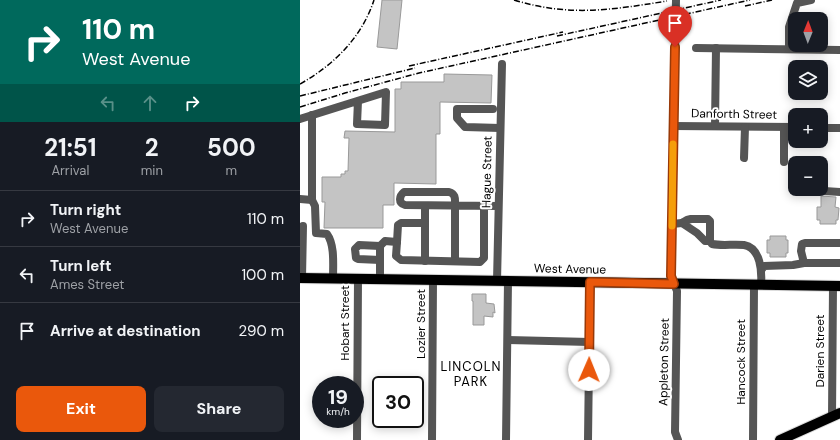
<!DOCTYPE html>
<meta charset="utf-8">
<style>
body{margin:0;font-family:"DM Sans",sans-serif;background:#242831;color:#f1f3f6;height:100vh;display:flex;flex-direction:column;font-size:15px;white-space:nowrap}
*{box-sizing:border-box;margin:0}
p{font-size:13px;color:#9ea1a6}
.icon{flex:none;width:22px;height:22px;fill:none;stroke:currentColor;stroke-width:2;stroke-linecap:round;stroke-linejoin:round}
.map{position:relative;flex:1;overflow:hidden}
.panel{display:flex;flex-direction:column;background:#171b24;width:300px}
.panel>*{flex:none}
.banner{background:#00695c;color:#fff;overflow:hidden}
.needle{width:26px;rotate:1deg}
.controls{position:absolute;left:488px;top:12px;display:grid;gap:8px}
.controls a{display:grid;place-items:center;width:40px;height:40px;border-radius:8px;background:#171b24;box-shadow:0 2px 10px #0003;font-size:20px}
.speed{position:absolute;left:12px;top:376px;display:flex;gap:8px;font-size:20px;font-weight:700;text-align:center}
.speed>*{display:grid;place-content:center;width:52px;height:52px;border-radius:50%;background:#171b24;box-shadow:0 2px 10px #0003;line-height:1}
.speed small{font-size:10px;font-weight:400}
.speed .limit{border:2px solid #111;border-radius:6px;background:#fff;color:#111}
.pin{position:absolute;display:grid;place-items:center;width:34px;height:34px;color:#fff;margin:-41px -17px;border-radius:50% 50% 50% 0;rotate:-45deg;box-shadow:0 0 4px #0007}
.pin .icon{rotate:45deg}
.me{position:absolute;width:44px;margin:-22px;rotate:1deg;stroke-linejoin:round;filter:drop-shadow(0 0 3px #0008)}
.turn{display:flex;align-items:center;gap:14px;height:84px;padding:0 16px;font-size:18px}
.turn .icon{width:52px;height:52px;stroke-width:2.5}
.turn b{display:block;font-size:28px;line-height:34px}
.lanes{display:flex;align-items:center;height:38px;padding:0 16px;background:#0003;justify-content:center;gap:20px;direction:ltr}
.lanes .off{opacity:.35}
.eta{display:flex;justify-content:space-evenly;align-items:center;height:68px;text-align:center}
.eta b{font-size:24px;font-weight:700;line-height:28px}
.primary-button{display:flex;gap:8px;margin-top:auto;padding:8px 16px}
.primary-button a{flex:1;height:46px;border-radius:8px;background:#ea580c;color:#fff;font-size:16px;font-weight:700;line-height:46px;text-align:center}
.primary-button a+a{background:#242831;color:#f1f3f6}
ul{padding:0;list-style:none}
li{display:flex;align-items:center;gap:12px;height:56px;padding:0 16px;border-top:1px solid #363941}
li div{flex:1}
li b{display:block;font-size:15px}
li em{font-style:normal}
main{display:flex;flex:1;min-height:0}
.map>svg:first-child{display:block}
</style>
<main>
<section class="panel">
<div class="banner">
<div class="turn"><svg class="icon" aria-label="right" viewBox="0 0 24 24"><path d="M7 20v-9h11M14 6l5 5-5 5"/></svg><div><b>110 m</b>West Avenue</div></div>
<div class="lanes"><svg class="icon off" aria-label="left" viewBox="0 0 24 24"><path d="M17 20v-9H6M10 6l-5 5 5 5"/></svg><svg class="icon off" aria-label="ahead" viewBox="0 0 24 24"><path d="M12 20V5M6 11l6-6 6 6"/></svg><svg class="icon" aria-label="right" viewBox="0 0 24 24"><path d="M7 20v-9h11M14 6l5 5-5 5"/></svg></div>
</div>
<div class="eta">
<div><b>21:51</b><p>Arrival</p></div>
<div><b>2</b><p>min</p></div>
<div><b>500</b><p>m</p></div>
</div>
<ul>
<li><svg class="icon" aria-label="right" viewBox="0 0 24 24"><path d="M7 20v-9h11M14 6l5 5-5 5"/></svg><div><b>Turn right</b><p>West Avenue</p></div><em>110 m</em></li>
<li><svg class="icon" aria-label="left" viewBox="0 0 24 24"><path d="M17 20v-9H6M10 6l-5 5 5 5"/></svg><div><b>Turn left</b><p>Ames Street</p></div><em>100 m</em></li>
<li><svg class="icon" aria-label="arrive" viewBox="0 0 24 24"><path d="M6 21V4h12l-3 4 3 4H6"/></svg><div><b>Arrive at destination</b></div><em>290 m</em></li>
</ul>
<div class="primary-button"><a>Exit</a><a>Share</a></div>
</section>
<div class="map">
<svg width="540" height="440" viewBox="0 0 540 440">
<rect width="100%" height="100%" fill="#fff"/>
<g fill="#c4c4c4" stroke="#999">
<polygon points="82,0 102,0 97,49 77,47"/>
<polygon points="144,74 192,75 191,103 140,102 140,134 136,134 136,184 94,183 94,205 83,205 83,228 24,228 25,202 22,202 22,177 41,177 41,174 45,174 45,171 48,171 49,138 44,138 45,131 95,132 95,89 101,89 101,82 144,82"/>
<polygon points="521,196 536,197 535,207 539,208 538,220 536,220 536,224 520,224 520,220 517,220 517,207 521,207"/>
<polygon points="470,236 486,236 486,240 488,240 488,253 486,253 486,257 470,257 470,253 467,253 467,240 470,240"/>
<polygon points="172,294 186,294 186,303 194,304 195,313 193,312 193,317 184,316 184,325 173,325 173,301 172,301"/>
</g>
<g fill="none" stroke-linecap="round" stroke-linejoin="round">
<g stroke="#dbdbdb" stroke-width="12">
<g id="major">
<polyline points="0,278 540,286"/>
<polyline points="480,440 540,413"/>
</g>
</g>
<g stroke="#555" stroke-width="8">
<polyline points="376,0 371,276 377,291 375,432 378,440"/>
<polyline points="396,48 540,50"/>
<polyline points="489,49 489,27 497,3 511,0"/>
<polyline points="193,109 157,109 157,118 165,127 200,128"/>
<path d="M12,115V200L15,206L16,233L27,234C35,245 33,265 33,279"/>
<path d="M0,119C29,110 58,101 86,92L85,125L57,124L58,101"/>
<polyline points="373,126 495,127"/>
<polyline points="415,126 416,48"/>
<polyline points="521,128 540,128"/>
<polyline points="444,158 445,127"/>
<polyline points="484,162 484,127"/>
<polyline points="524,191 540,192"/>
<polyline points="0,199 12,200"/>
<polyline points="125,206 125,261"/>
<polyline points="382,223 397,233 405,241 410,241"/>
<path d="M372,224L382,223L387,220L391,219H408L410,221V241L412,244C422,246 433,244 444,245C461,248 462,272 461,285"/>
<polyline points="97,242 98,225 101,223 125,223"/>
<polyline points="540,243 505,243 502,244 501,251 504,263 540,263"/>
<polyline points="80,260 58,259 56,258 55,249 59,245 80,246"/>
<path d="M155,261V205C155,199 156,194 149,192H104C99,196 98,203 105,205L198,206"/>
<polyline points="462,269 464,266 493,265 504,263"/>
<polyline points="2,278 3,226"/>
<polyline points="80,279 80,246 85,241 97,242 96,256 101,260 180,262 184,258 184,206"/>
<polyline points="197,281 202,64"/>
<polyline points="208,340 290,342"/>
<polyline points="532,417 533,286"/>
<polyline points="57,440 58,279"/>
<polyline points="132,440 133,280"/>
<polyline points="206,440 208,281"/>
<polyline points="288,440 290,283"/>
<polyline points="453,440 454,285"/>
</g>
<use href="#major" stroke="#000" stroke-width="10"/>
<g stroke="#000" stroke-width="1.5" stroke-dasharray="6 2 1 2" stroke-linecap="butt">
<path d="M214,0C270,17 311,10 367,1"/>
<polyline points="445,6 472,0"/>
<polyline points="257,36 421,0"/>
<polyline points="109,66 263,32"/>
<path d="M0,84C34,65 62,37 74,0"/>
<polyline points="0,96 115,68"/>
<polyline points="0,107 45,93 119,73 450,0"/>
</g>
</g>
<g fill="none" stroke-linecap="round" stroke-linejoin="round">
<g stroke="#983908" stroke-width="10">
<polyline id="route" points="289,370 290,282 374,284 371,276 375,47"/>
</g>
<use href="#route" stroke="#ea580c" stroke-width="7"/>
<polyline stroke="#f59e0b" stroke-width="7" points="372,226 373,144"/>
</g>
<g text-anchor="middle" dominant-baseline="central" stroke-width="4" stroke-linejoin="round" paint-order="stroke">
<g font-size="12" fill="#000" stroke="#fff">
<text transform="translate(434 114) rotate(1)">Danforth Street</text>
<text transform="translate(187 172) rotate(-89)">Hague Street</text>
<text transform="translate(270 269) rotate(1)">West Avenue</text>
<text transform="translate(45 323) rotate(-90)">Hobart Street</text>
<text transform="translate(121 324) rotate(-90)">Lozier Street</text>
<text transform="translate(520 351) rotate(-90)">Darien Street</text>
<text transform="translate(364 362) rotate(-89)">Appleton Street</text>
<text transform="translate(441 362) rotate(-90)">Hancock Street</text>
</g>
<g font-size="13" letter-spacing="1" fill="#000" stroke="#fff">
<text x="171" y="366">LINCOLN<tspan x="171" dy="15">PARK</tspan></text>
</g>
</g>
</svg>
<div class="controls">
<a><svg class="needle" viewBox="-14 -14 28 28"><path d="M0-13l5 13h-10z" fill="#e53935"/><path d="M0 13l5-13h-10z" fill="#9ea1a6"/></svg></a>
<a><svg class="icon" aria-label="layers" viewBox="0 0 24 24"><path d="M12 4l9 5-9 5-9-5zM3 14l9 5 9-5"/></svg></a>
<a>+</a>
<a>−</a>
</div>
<div class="speed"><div>19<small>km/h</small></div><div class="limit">30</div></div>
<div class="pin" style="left:375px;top:47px;background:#d93025"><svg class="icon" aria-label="arrive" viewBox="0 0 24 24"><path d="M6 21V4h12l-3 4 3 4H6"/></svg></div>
<svg class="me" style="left:289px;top:370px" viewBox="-20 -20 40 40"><circle r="19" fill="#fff"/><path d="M0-13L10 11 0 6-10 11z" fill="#ea580c"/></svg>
</div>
</main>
